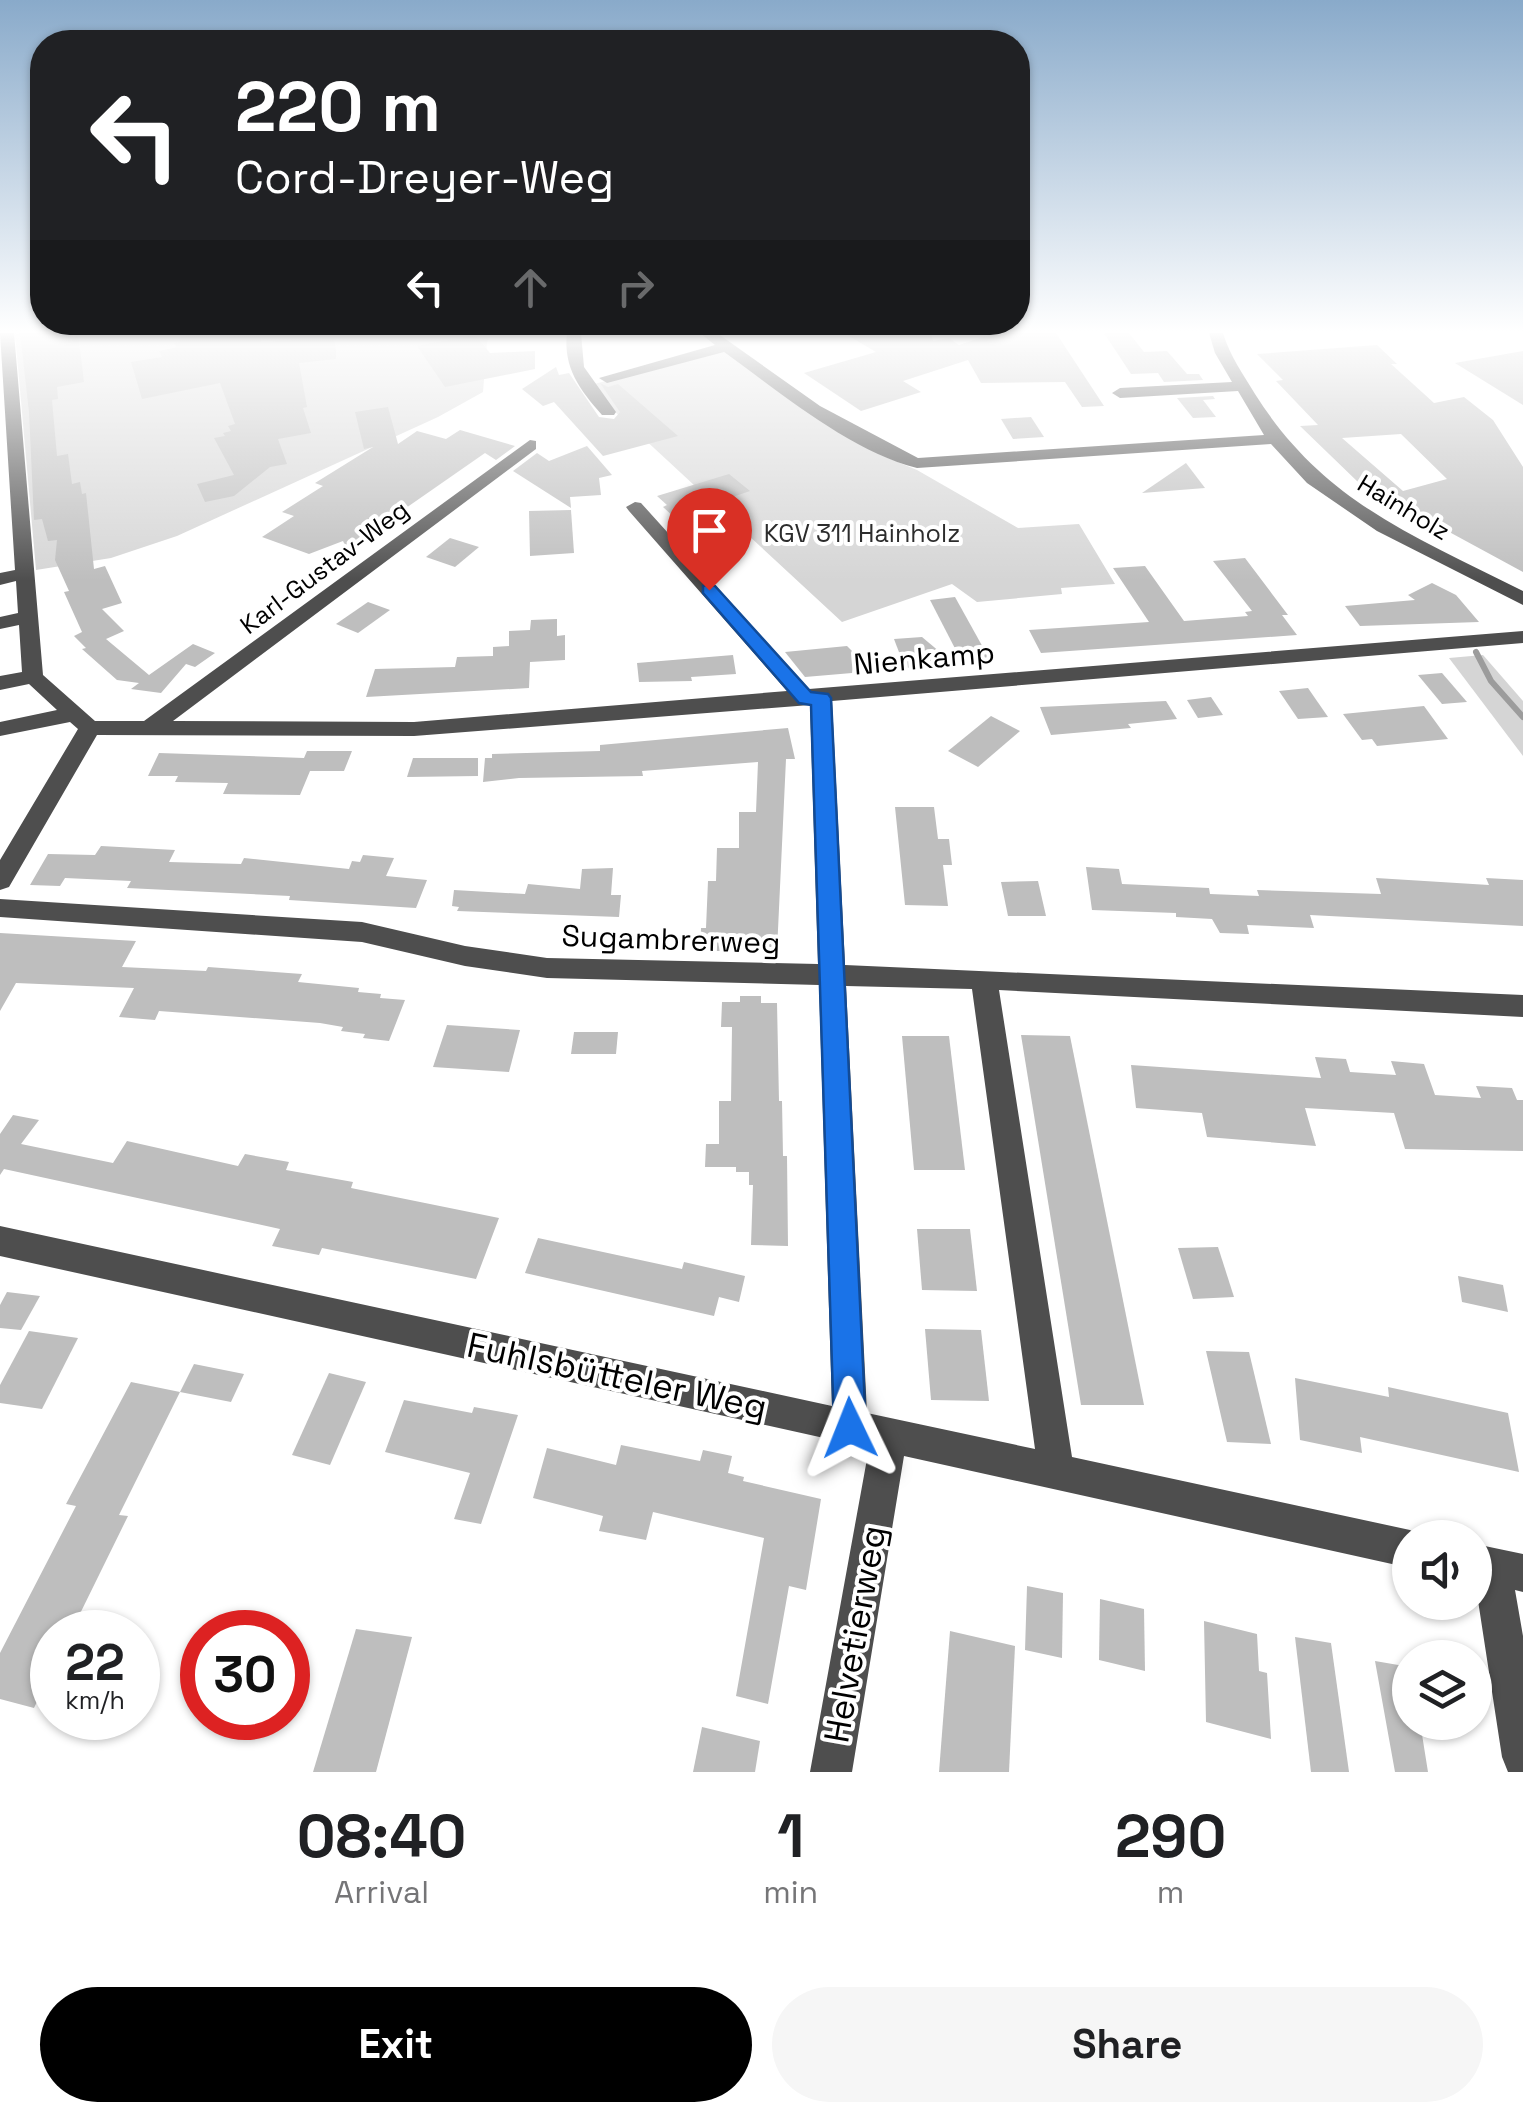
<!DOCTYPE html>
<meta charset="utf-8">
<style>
body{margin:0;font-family:"Space Grotesk",sans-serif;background:#f6f6f6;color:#202124;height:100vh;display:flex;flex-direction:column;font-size:38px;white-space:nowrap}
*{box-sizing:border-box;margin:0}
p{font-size:32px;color:#757577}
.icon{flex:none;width:55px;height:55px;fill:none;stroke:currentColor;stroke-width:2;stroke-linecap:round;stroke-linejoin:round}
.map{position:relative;height:1772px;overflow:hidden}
.details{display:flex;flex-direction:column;background:#fff;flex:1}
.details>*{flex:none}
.top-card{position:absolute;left:30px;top:30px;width:1000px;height:305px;border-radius:40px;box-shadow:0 2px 8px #0004;background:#202124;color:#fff;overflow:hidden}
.buttons{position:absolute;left:1392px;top:1520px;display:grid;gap:20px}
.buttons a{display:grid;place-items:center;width:100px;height:100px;border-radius:50%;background:#fff;box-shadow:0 2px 8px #0004;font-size:50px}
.speed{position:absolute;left:30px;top:1610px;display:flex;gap:20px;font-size:50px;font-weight:700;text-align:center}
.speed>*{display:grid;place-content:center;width:130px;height:130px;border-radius:50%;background:#fff;box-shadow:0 2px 8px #0004;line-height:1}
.speed small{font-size:25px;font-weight:400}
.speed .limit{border:15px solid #d22;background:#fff;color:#111}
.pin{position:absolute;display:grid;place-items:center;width:85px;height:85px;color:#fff;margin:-102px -42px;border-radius:50% 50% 50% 0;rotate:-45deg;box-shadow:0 0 10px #0007}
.pin .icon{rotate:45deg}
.me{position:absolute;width:110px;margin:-55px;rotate:358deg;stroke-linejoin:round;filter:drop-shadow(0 0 8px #0008)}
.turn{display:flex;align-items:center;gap:35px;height:210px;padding:0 40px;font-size:45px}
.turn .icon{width:130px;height:130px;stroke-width:2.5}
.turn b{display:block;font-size:70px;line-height:85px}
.lanes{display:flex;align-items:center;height:95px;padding:0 40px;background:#0003;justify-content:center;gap:50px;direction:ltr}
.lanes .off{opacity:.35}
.eta{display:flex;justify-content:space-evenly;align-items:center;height:170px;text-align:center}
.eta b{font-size:60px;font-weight:800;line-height:70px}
.button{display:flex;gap:20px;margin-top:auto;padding:20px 40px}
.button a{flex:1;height:115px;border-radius:60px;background:#000;color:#fff;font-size:40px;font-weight:800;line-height:115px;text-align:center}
.button a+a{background:#f6f6f6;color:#202124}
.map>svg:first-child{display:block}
</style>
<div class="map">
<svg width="1523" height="1772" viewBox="0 0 1523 1772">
<rect width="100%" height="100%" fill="#fff"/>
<g fill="#d5d5d5">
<polygon points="15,333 492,333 487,342 483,392 438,417 177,536 111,558 36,570"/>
<polygon points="721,350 800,407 876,453 917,470 1018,528 1079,524 1115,584 1061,588 1062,594 977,602 952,584 842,622 587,386"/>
<polygon points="1483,655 1523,701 1523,756 1449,658"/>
</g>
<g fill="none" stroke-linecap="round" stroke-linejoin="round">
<polyline stroke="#9c9c9c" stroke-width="6" points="1476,652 1491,681 1523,717"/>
</g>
<g fill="#bebebe" fill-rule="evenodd">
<polygon points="20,333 78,333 84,382 57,387 58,399 52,400 57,456 68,454 72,484 80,482 82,494 86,493 94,569 105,566 122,603 102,609 124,631 106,639 149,675 193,644 215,653 195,667 186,664 161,693 131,689 139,683 117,680 82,649 86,648 74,636 82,632 64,592 69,591 55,560 57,540 48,541 42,519 34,520 29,412"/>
<polygon points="198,333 208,333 211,339 260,334 261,342 334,338 336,350 336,359 299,363 307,407 303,408 311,433 278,439 287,464 270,467 234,496 205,502 197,484 234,475 214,438 225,436 223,433 231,431 228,426 235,424 220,383 142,399 131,362 162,357 159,351 177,347 174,343 180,342 179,338"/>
<polygon points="844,333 931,333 933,341 949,338 959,345 995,333 1056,333 1104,406 1082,407 1065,382 981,383 968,360 903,381 921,392 861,411 804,373 876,352"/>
<polygon points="1104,333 1129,333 1144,352 1167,351 1187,374 1199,374 1203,380 1164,382 1158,373 1131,374"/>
<polygon points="475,335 490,353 535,351 535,369 445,387 417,346"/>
<path d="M1377,345L1397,364H1391L1434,403L1464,397L1493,420L1523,467V572L1359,483L1300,426L1318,425L1276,381L1283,380L1257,354ZM1401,434L1447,479L1403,491L1342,438Z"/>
<polygon points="1523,351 1523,405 1455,363"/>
<polygon points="556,367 559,375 569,373 599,417 614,419 620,412 600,383 608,387 618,384 678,436 603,456 554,402 543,406 522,389"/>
<polygon points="1213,396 1215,399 1203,400 1216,417 1193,418 1177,398"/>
<polygon points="388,407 398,444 417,431 446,439 460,430 515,446 496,460 485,453 347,549 343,541 309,554 262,537 294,516 282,512 323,486 315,483 373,447 364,449 355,412"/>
<polygon points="1031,417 1044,437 1013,439 1001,419"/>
<polygon points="587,446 612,475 599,478 601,495 570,497 571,508 513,471 537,453 549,461"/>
<polygon points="1186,463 1205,488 1142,493"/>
<polygon points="729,474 750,491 697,509 741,555 707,565 682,538 696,537 663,507 667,505 657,496"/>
<polygon points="571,510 574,553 530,556 529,511"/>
<polygon points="450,538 479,547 455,567 426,557"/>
<polygon points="1245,558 1288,615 1282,615 1297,635 1041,653 1029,630 1149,622 1113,568 1145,566 1184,621 1248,616 1245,612 1252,611 1213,561"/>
<polygon points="1432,583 1456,595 1479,622 1360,626 1345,606 1415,600 1408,595"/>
<polygon points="955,597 990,660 962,662 930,600"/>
<polygon points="368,602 390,610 358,633 336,624"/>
<polygon points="557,619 557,636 565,635 565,660 530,662 529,688 366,697 375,669 455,667 457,657 493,656 493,647 509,646 509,631 530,630 531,620"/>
<polygon points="922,637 953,663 905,668 894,639"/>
<polygon points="847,646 856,655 852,673 805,677 785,652"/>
<polygon points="733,655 736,674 691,677 692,681 639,682 637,663"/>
<polygon points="1442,673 1467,702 1442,704 1418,675"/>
<polygon points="1308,688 1328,717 1298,719 1279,691"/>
<polygon points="1211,697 1223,715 1198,718 1187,700"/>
<polygon points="1166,701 1177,719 1128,724 1131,728 1051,735 1040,707"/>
<polygon points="1424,706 1448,739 1377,746 1372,739 1362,740 1343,714"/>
<polygon points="991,716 1020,731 978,767 948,751"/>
<polygon points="788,728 795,759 786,759 777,951 700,951 701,928 706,928 708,881 716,881 717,848 739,848 739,812 756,812 758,762 642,771 643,776 519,778 483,782 485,758 492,758 492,754 600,751 600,745"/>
<polygon points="307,751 352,751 344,771 310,771 300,795 223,794 228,783 175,782 178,776 148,776 159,753 304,758"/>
<polygon points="413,758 478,758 478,776 407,777"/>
<polygon points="895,807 934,807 938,839 949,839 952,865 943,865 948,906 905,905"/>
<polygon points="101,846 175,850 169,862 241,864 244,858 349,869 352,861 360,862 363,855 394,858 386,876 427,880 416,908 289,900 290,896 127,888 131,881 65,878 60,886 30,885 48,854 95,855"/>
<polygon points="1086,867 1119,869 1122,884 1209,888 1210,894 1259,896 1257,890 1381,894 1376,878 1489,885 1486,878 1523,880 1523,926 1310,915 1314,928 1247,925 1249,934 1220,933 1212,919 1176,917 1176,913 1092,910"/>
<polygon points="613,868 611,895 621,895 619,917 457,911 459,907 452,906 454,890 525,894 528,884 580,889 582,869"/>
<polygon points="1038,881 1046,916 1008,916 1001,882"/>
<polygon points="0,933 136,941 122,967 206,971 208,967 302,974 298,982 359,988 358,992 381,994 380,998 405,1000 389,1041 363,1038 365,1034 341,1031 343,1027 320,1023 159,1011 155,1020 119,1017 134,988 16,983 0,1011"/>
<polygon points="740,996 761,996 761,1003 777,1003 779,1101 782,1101 783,1156 787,1156 788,1246 751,1245 753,1185 749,1185 749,1172 736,1172 736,1167 705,1167 706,1144 719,1144 719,1101 731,1101 732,1027 721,1027 722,1002 740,1002"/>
<polygon points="447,1025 520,1030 509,1072 433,1067"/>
<polygon points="574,1032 618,1032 616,1054 571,1054"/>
<polygon points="1021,1035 1070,1036 1144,1405 1081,1405"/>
<polygon points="902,1036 949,1036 965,1170 914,1170"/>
<polygon points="1315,1057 1346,1059 1350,1072 1396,1075 1391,1061 1424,1064 1435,1095 1481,1098 1476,1086 1512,1088 1517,1100 1523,1100 1523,1151 1405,1149 1394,1113 1305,1108 1316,1146 1207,1137 1202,1113 1136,1108 1131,1065 1321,1078"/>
<polygon points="13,1115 39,1120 21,1144 113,1163 127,1141 238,1166 245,1154 289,1162 286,1170 353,1182 351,1188 499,1218 476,1279 322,1248 319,1255 272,1246 280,1229 4,1169 0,1175 0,1134"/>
<polygon points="917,1229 970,1229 977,1291 922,1290"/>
<polygon points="538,1238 682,1269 684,1262 745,1276 739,1302 719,1297 714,1316 525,1273"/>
<polygon points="1218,1247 1234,1297 1193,1299 1178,1248"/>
<polygon points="1458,1276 1503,1285 1508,1312 1462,1302"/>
<polygon points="7,1292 40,1296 21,1330 0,1328 0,1305"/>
<polygon points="925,1329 981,1330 989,1401 931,1400"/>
<polygon points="29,1331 78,1338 42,1409 0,1403 0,1385"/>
<polygon points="1206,1351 1249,1352 1271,1444 1227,1442"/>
<polygon points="194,1364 244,1374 231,1402 180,1392"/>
<polygon points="329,1373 366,1382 330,1465 292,1455"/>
<polygon points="1295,1378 1389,1397 1388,1387 1508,1413 1519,1472 1360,1437 1362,1453 1300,1440"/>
<polygon points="131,1382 180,1392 119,1515 128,1516 71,1632 52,1632 52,1670 34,1708 0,1699 0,1653 76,1506 66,1504"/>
<polygon points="404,1400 472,1413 474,1407 518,1415 481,1524 454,1519 470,1473 385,1452"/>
<polygon points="621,1445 700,1461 703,1450 732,1456 728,1473 744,1477 743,1481 821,1499 806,1590 789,1586 768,1704 736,1696 764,1538 653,1512 646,1540 599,1531 603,1516 533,1498 547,1448 616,1465"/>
<polygon points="1027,1586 1063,1593 1062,1658 1025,1650"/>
<polygon points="1100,1599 1144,1609 1145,1671 1099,1660"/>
<polygon points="1204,1621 1257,1634 1259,1671 1267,1673 1271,1739 1206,1722"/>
<polygon points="356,1629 412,1637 376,1772 313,1772"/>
<polygon points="950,1631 1015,1646 1009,1772 939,1772"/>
<polygon points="1295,1637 1331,1643 1349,1772 1311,1772"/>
<polygon points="1375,1661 1410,1667 1410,1722 1420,1722 1428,1772 1395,1772"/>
<polygon points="702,1727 760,1741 755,1772 693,1772"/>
</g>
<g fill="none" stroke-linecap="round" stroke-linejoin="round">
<g fill="#4e4e4e" fill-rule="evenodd">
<path d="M0,333H14L43,675L95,721H144L530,440L536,441V449L173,721L414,722L787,691L629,511L626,507L635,502L641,503L809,689L1523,631V643L832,701L845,965L1523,995V1017L999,990L1072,1457L1410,1530L1424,1538H1410V1568L904,1456L852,1772H810L869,1448L0,1256V1226L832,1406L819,985L547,978L465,966L362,942L0,917V899L362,922L465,946L547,958L818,964L810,705L414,736L97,735L9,887L0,890V860L78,729L70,722L0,736V722L57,710L29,684L0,690V676L22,672L19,625L0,629V617L18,613L16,581L0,585V573L15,570ZM846,986L972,989L1035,1449L867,1413Z"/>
<path d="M567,333H581L584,367L616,412L614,415H602C580,390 563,368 567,333Z"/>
<path d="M700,333H717L820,406L918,458L1264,435L1238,391L1120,398L1112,393L1120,388L1232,382L1215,353L1209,333H1223C1230,356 1243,374 1255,394C1323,502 1414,536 1523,591V605L1377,531L1307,483L1271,444L917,468C850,451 780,392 724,352L607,383L599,378L715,345Z"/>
<polygon points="1480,1545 1523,1554 1523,1592 1515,1590 1523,1636 1523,1772 1508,1772 1502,1757 1475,1581 1475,1547"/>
</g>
</g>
<linearGradient id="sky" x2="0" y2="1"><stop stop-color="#89aaca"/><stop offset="0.57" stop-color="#fff"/><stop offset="1" stop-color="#fff" stop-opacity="0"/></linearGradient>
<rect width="1523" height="581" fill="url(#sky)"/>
<polygon fill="#1a73e8" stroke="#114b97" stroke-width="2.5" points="709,584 715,586 811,692 828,694 831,698 866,1428 861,1439 850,1444 839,1439 834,1428 811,705 799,703 703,593 703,586"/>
<g text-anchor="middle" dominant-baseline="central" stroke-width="8" stroke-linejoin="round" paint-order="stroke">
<g font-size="25" fill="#000" stroke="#fff">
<text transform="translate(1404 507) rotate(31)">Hainholz</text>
<text transform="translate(324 567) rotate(-37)">Karl-Gustav-Weg</text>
</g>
<g font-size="25" fill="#2c2c2c" stroke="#fff">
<text x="862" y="533">KGV 311 Hainholz</text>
</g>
<g font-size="30" fill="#000" stroke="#fff">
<text transform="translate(924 658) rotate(-5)">Nienkamp</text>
<text transform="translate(671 939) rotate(2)">Sugambrerweg</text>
</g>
<g font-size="35" fill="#000" stroke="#fff">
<text transform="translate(617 1376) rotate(12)">Fuhlsbütteler Weg</text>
<text transform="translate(855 1634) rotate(-80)">Helvetierweg</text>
</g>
</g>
</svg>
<div class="buttons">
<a><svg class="icon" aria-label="sound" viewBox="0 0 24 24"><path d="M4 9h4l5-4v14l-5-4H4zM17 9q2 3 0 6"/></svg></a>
<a><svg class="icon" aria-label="layers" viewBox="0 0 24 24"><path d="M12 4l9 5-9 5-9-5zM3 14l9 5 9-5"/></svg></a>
</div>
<div class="speed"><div>22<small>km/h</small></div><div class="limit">30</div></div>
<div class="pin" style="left:709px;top:590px;background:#d93025"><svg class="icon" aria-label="arrive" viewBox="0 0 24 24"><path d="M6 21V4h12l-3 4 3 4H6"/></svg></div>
<svg class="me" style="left:850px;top:1428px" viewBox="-20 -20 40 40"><path d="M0-17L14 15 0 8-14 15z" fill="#1a73e8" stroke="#fff" stroke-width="4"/></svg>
<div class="top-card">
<div class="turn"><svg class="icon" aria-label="left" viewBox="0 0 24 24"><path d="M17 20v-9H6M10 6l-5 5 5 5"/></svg><div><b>220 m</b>Cord-Dreyer-Weg</div></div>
<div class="lanes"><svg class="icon" aria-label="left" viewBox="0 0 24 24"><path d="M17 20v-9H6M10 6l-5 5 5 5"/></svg><svg class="icon off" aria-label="ahead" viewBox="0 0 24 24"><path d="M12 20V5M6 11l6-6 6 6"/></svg><svg class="icon off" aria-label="right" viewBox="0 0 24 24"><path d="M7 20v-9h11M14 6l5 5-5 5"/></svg></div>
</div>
</div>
<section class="details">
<div class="eta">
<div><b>08:40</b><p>Arrival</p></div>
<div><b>1</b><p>min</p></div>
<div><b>290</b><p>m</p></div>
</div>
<div class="button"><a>Exit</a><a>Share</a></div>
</section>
